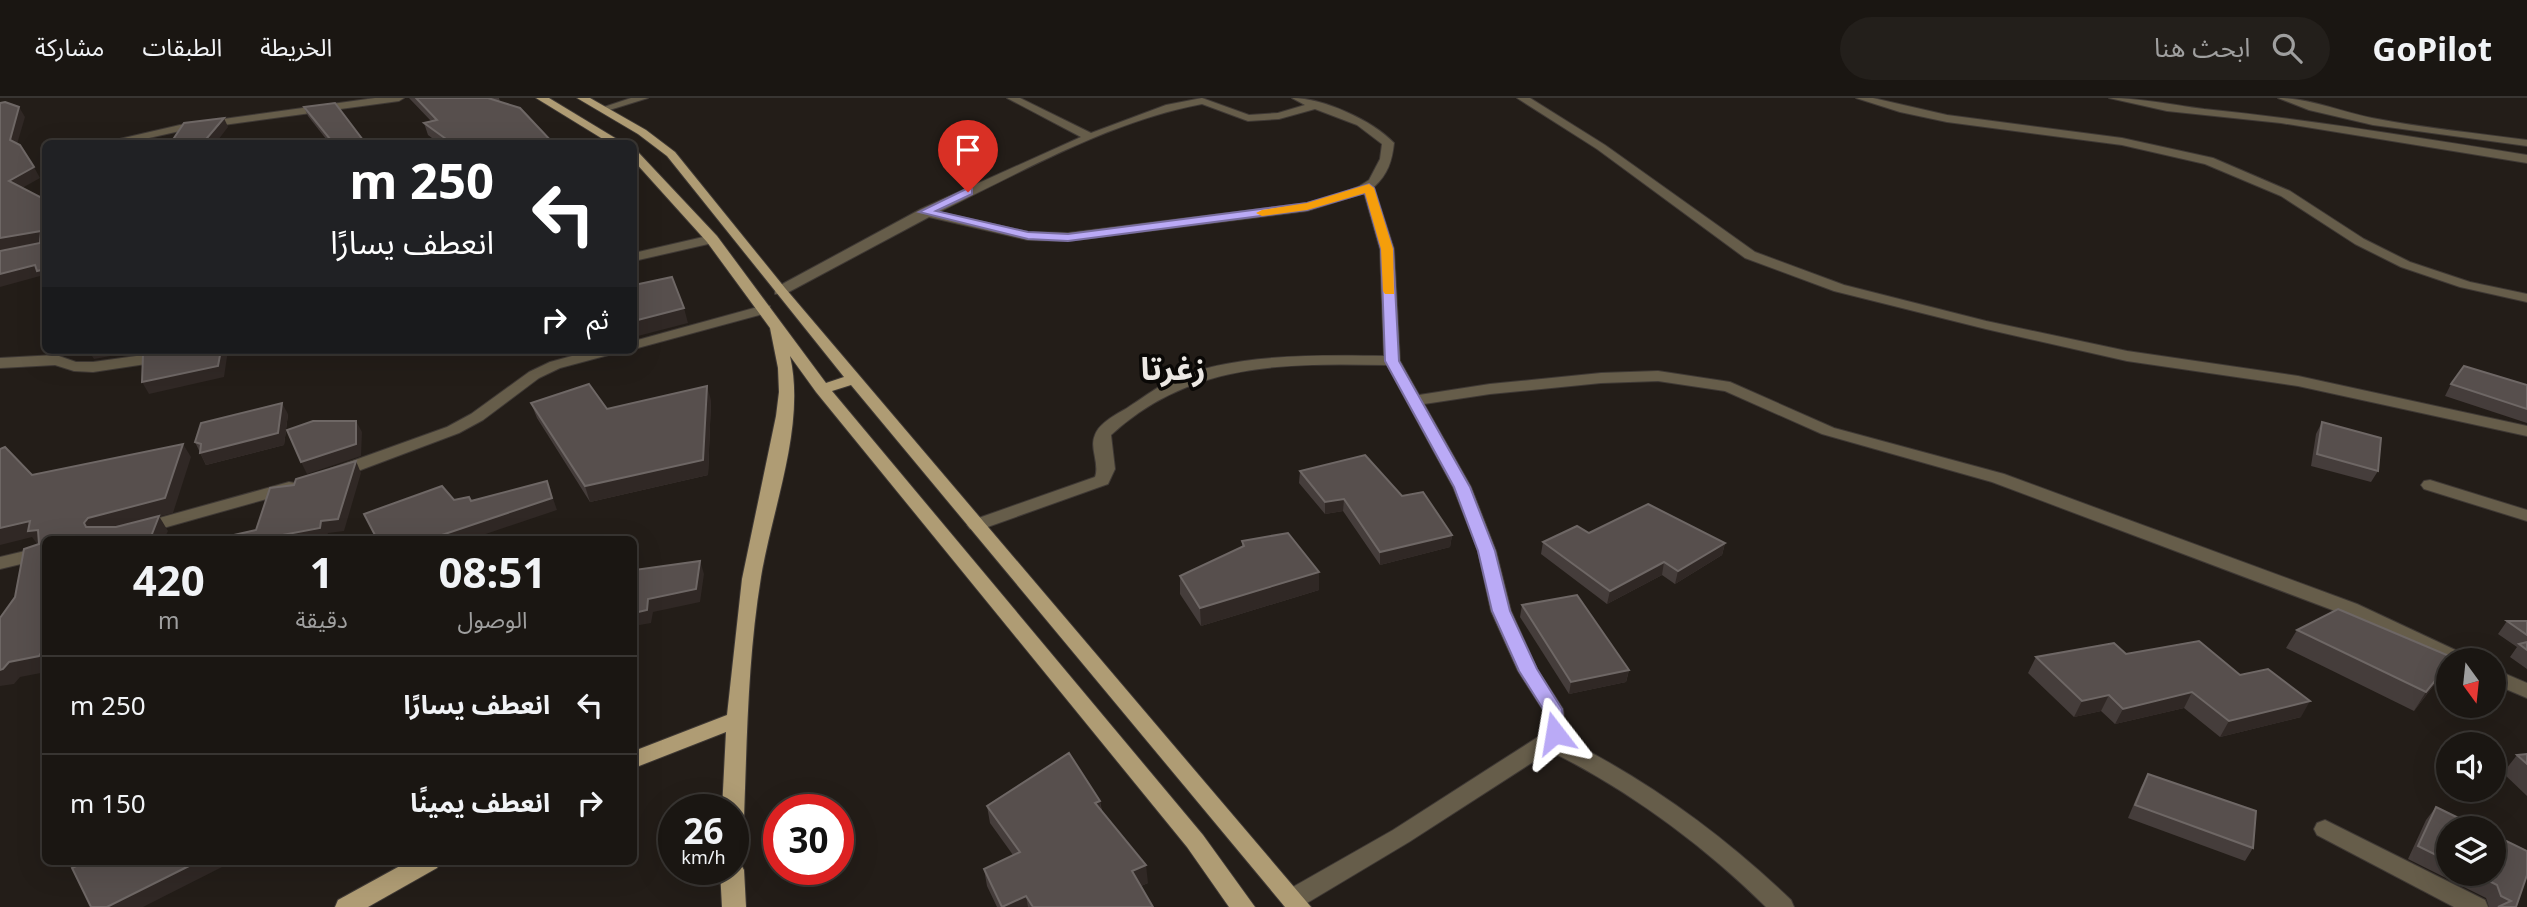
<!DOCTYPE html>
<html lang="ar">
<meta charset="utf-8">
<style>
body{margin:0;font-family:"Noto Sans","Noto Sans Arabic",sans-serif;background:#231f1b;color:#f1f3f6;direction:rtl;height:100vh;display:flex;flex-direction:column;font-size:26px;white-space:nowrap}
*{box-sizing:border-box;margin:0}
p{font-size:23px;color:#9f9f9f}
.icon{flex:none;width:38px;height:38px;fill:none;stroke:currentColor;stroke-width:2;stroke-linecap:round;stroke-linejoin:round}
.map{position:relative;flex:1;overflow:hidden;direction:ltr}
.sheet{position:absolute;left:42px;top:438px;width:595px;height:329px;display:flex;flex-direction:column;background:#1a1612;border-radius:10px;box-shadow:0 7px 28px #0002,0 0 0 2px #383532;direction:rtl}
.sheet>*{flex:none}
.banner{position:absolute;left:42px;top:42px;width:595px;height:214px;border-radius:10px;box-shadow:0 7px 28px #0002,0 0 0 2px #383532;direction:rtl;background:#202124;color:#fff;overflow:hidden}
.needle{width:46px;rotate:165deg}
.fabs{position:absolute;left:2436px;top:550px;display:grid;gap:14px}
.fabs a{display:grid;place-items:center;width:70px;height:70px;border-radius:50%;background:#1a1612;box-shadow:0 7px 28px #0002,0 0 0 2px #383532;font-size:35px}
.speed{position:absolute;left:658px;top:696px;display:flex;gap:14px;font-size:35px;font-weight:700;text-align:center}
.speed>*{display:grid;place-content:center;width:91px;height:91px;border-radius:50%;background:#1a1612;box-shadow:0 7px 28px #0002,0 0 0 2px #383532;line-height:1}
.speed small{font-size:18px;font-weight:400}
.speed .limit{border:10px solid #d22;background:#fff;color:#111}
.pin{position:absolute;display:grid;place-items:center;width:60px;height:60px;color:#fff;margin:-72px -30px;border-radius:50% 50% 50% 0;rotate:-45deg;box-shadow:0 0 7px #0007}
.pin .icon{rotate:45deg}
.me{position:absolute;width:77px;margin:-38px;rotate:346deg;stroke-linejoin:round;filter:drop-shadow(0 0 5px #0008)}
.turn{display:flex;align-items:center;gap:24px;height:147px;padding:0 28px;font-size:32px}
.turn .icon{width:91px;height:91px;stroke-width:2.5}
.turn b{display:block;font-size:49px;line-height:60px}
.then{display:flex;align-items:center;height:66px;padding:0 28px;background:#0003;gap:14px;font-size:26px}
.eta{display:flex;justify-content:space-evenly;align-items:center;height:119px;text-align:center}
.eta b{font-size:42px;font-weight:700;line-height:49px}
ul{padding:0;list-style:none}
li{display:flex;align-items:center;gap:21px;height:98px;padding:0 28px;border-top:2px solid #383532}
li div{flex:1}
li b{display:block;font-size:26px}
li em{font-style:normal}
header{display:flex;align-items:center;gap:42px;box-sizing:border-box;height:98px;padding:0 35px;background:#1a1612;border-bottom:2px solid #383532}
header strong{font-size:33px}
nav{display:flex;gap:38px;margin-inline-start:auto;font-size:24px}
.search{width:490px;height:63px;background:#231f1b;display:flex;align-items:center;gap:18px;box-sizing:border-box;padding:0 24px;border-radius:38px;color:#9f9f9f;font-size:26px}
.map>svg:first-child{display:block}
</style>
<header>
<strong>GoPilot</strong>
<div class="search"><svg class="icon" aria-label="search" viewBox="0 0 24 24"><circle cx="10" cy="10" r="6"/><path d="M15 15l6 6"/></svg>ابحث هنا</div>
<nav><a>الخريطة</a><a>الطبقات</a><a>مشاركة</a></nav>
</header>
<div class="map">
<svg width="2527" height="809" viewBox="0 0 2527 809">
<rect width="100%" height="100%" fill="#231d18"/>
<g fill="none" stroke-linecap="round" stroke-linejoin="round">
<g stroke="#3f3935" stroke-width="2">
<g id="minor">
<polygon points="375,0 404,0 399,3 180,33 122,46 98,46 180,27"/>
<polygon points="631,0 648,0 603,14 598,11"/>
<path d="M1007,0H1020L1091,35L1166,7L1202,0L1249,17L1278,15L1305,7L1292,0C1323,0 1372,22 1394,45C1392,63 1388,76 1374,89L1394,151L1400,263L1419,297L1490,286L1601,275L1658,273L1730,284L1834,330L2004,376L2357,506L2466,557L2469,562H2448V565L2343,516L1992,384L1822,336L1725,293L1658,283L1601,285L1490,296L1424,306L1471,389L1496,453L1511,513L1537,571L1563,611L1566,635L1563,640C1648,682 1722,736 1791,802L1794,809H1766C1702,746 1630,693 1550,653L1409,744L1302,808H1284L1281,801L1284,794L1393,732L1541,637L1544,634L1543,612L1518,573L1491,513L1478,453L1453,389L1387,267C1285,265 1190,264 1111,337L1115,371L1108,386L982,431H970L967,427L970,423L1095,379C1100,365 1089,350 1095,337C1099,325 1117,316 1127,310C1141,301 1154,291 1168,284C1227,255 1320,257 1384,258L1380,151L1364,95L1307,113L1068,143L1028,142L929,119L785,196H775V190L921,111L1081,39ZM1202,6L1248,23L1279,21L1315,11L1357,27L1382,46L1380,61L1369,82L1358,89L1331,99L1307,105L1068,135L1028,134L939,114C1023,73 1111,23 1202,6Z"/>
<polygon points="1517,0 1530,0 1605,47 1755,154 1844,187 1986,223 2127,253 2298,278 2527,328 2527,338 2298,288 2127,263 1986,231 1834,193 1745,160 1597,51"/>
<polygon points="1856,0 1873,0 1947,17 2122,40 2213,60 2290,93 2364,141 2410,164 2470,184 2527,196 2527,204 2460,189 2401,169 2355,146 2281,98 2205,66 2122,47 1947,24 1900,14"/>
<path d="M2109,0C2141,0 2172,7 2204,11C2312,22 2420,40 2527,57V65L2281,25L2167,13Z"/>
<path d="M2278,0C2309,0 2341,14 2372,20C2423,30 2475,35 2527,42V48L2373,27L2309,12Z"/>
<polygon points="712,137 719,141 717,144 634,163 634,155"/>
<polygon points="765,207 770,208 770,214 634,251 634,243"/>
<polygon points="180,252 219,252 212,256 93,274 74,273 55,267 0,270 0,260 56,257 76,264 93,264"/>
<polygon points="594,252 618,252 616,255 560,270 539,280 483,322 459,335 342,379 336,380 327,375 330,371 447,329 471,316 529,274 550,264"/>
<polygon points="2430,382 2527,412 2527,423 2424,391 2421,387 2424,383"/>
<polygon points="289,384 295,385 298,389 295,393 124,441 95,441 98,437"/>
<polygon points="46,448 46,460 0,471 0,459"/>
<polygon points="2494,571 2527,585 2527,600 2494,586"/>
<polygon points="2325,722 2485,802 2488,809 2454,809 2317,737 2314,731 2317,725"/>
</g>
</g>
<g stroke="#3f3935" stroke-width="2">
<g id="major">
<polygon points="536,0 549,0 625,46 611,46"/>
<path d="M577,0H590L646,32L675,54L785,190L1311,809H1285L851,287L832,293L1203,737L1255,809H1229L1187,749L816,294L790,258C806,327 772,411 761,479C748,558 747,639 744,719L741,725L733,728V712H722L726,634L634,670V653L727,617L742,481L776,318L779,294L778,270L770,230L707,144L634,63V53L638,54L717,138L826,285L844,279L667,58L638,36Z"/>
<polygon points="409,763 441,763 437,770 368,809 335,809 338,802"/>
<polygon points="733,763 740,765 744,772 746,809 722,809 720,772 733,772"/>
</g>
</g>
<use href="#minor" fill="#665d4a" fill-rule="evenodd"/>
<use href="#major" fill="#af9c74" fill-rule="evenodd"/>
</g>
<g fill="#453d3b">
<polygon points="409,0 499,0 500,4 554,46 440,46 428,37 424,25 431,23"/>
<polygon points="304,9 366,46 330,46 308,18"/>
<polygon points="412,252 444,252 432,258"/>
<polygon points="2451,286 2527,287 2527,325 2445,298"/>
<polygon points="711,302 708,377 590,404 537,320 531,305 607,311"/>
<polygon points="288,316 284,347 206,367 195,344"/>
<polygon points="2322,324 2378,373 2371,384 2311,368 2316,336"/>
<polygon points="1300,373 1402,398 1452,437 1450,449 1380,467 1343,413 1325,416 1299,385"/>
<polygon points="1589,435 1725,445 1722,457 1675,486 1662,477 1607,506 1541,456 1543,444"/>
<polygon points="1242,443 1319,474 1319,492 1201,528 1180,496 1180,478 1242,449"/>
<polygon points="1522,507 1629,572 1626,584 1569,596 1520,519"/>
<polygon points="2507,523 2527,523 2527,571 2510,559 2517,549 2498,536"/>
<polygon points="2297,532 2441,578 2414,613 2286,550"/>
<polygon points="2126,556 2240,577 2301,619 2220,639 2184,610 2115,626 2101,613 2074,619 2028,575 2036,559"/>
<polygon points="2527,656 2527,698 2503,675 2517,657"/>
<polygon points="2148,676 2253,750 2245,763 2128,720 2141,689"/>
<polygon points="1100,703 1102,713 1148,785 1141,788 1153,809 997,809 987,788 984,771 1013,757 990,725 987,708"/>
<polygon points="2436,709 2448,730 2448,775 2494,775 2516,809 2489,809 2486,800 2408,761 2426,722"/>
</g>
<g fill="#302825">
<polygon points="19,9 25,19 15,53 10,42"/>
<polygon points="224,20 228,29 215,46 202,46"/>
<polygon points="34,69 40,80 15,94 9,83"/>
<polygon points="41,133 46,144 0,152 0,140"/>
<polygon points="35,167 46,171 46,184 44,185 40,178 0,189 0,176"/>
<polygon points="684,210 688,225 634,239 634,223"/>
<polygon points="88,252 143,252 94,261"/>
<polygon points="221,252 228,252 224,279 149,296 142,284"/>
<polygon points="430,252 444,252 432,258"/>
<polygon points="707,288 711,302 708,377 590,404 585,388"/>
<polygon points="282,305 288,316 284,347 206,367 200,355"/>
<polygon points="356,323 362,334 361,358 307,376 301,364"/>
<polygon points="183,346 191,359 173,415 97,434 93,439 84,425 88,420"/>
<polygon points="356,363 361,375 344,433 328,435 326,441 261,441 321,423"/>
<polygon points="547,383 557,412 471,441 430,441"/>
<polygon points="1344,401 1343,413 1325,416 1325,404"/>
<polygon points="159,418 168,433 164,441 150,441"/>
<polygon points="30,423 38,432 46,443 38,447 32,439 0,447 0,430"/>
<polygon points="1452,437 1450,449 1380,467 1380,454"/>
<polygon points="1725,445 1722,457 1675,486 1678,473"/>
<polygon points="700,463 704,476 700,504 653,514 651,525 634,528 634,515 648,501"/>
<polygon points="1664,464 1662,477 1607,506 1610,493"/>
<polygon points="1319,474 1319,492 1201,528 1200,510"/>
<polygon points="46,547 46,574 20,579 14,586 0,588 0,572 9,564"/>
<polygon points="2448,567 2441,578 2414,613 2426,594"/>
<polygon points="1629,572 1626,584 1569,596 1571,584"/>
<polygon points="2192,594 2184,610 2115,626 2123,611"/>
<polygon points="2109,597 2101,613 2074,619 2082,603"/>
<polygon points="2310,603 2301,619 2220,639 2229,623"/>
<polygon points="1100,703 1102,720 1095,705"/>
<polygon points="199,763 222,763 224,768 143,809 107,809"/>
<polygon points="1146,767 1148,785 1134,791 1132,773"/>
<polygon points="1026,798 1028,809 1003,809"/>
</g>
<g fill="#574f4d" stroke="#6e6765" stroke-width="2">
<polygon points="416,0 488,0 520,10 554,46 472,46 470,43 453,46 424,25 437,22"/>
<polygon points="5,4 19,9 10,42 20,47 34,69 9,83 46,102 46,171 37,173 35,167 0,176 0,153 40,145 41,133 0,140 0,5"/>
<polygon points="335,5 366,46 334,46 304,9"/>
<polygon points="224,20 202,46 170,46 184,25"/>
<polygon points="672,179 684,210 634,223 634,187"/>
<polygon points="176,252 221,252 218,268 142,284 143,257"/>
<polygon points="2464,268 2527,287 2527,311 2451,286"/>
<polygon points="589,286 607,311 707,288 703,362 585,388 531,305"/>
<polygon points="282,305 278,335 200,355 201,346 195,344 201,325"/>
<polygon points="313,323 356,323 356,346 301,364 287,332"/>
<polygon points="2322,324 2381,340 2378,373 2317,356"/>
<polygon points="183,346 165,400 88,420 84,425 86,429 116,429 159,418 150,441 46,441 46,547 39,558 9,564 3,571 0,572 0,520 15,499 24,451 39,446 38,432 28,433 30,423 0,430 0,351 5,349 32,377"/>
<polygon points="1365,357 1402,398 1423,394 1452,437 1380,454 1344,401 1325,404 1300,373"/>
<polygon points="356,363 338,421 321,423 320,430 261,441 216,441 256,432 270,390 294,387 296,381"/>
<polygon points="547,383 552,400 430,441 410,441 410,440 406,441 388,441 386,438 377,441 364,416 442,388 454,402 469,399 471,403"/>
<polygon points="1648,406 1725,445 1678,473 1664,464 1610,493 1543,444 1577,428 1589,435"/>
<polygon points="1288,435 1319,474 1200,510 1180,478 1244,448 1242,443"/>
<polygon points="700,463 696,491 648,501 647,512 634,515 634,472"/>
<polygon points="1577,497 1629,572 1571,584 1522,507"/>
<polygon points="2338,511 2454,560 2453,562 2448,562 2448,567 2426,594 2297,532"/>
<polygon points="2507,523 2527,523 2527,537"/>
<polygon points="2199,543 2240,577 2268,571 2310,603 2229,623 2192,594 2123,611 2109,597 2082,603 2036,559 2114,545 2126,556"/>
<polygon points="2527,544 2527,552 2519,546"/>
<polygon points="1069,655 1100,703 1095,705 1146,767 1132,773 1153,809 1033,809 1026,798 1002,809 984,771 1020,754 987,708"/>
<polygon points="2527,656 2527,666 2517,657"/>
<polygon points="2148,676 2256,713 2253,750 2135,707"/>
<polygon points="2436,709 2479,730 2448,730 2448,763 2418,748"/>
<polygon points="2494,737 2527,753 2527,777 2516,809 2498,809 2511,803 2501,798 2497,787 2474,775 2494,775"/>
<polygon points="87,763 199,763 107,809 91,809 72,770"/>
</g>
<polygon fill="#baaaf6" stroke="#796ea0" stroke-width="2" points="1369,86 1374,90 1393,151 1399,263 1470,389 1495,453 1510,513 1537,571 1562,611 1565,635 1562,640 1548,640 1543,611 1519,573 1492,513 1478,453 1454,389 1385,263 1381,151 1365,95 1307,112 1068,143 1028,141 919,114 968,90 972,91 972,96 936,113 1028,134 1068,136 1307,105"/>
<polygon fill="#f59e0b" points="1369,86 1374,90 1393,151 1394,196 1385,196 1383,193 1381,151 1365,95 1307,112 1262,118 1256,115 1262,112 1307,105"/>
<g text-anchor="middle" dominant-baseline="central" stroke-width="7" stroke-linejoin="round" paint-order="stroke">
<g font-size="32" font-weight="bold" fill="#ece8e4" stroke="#0a0806">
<text x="1173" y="269">زغرتا</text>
</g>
</g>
</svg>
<div class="fabs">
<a><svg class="needle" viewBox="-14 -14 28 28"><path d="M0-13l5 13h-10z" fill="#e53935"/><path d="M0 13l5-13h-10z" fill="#9f9f9f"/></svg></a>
<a><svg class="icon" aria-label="sound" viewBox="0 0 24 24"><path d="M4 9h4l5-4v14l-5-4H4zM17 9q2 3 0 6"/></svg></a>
<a><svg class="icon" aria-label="layers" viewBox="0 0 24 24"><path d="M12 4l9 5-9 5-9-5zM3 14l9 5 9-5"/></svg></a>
</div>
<div class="speed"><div>26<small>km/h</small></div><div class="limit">30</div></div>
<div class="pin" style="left:968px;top:94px;background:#d93025"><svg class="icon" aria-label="arrive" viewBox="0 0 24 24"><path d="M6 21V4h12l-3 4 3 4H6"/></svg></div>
<svg class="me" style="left:1555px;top:635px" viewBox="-20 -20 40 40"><path d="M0-17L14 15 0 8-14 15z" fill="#baaaf6" stroke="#fff" stroke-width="4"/></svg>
<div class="banner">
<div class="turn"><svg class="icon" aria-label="left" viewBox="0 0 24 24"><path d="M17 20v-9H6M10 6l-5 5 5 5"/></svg><div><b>250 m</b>انعطف يسارًا</div></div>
<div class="then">ثم<svg class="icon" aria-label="right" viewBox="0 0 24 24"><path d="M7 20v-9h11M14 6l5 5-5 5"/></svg></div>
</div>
<section class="sheet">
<div class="eta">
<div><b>08:51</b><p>الوصول</p></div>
<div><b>1</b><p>دقيقة</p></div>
<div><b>420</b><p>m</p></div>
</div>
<ul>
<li><svg class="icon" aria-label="left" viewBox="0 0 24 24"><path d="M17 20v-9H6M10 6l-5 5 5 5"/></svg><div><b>انعطف يسارًا</b></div><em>250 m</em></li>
<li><svg class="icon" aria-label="right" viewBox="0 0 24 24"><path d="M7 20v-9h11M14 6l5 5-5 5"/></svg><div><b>انعطف يمينًا</b></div><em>150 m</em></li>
</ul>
</section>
</div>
